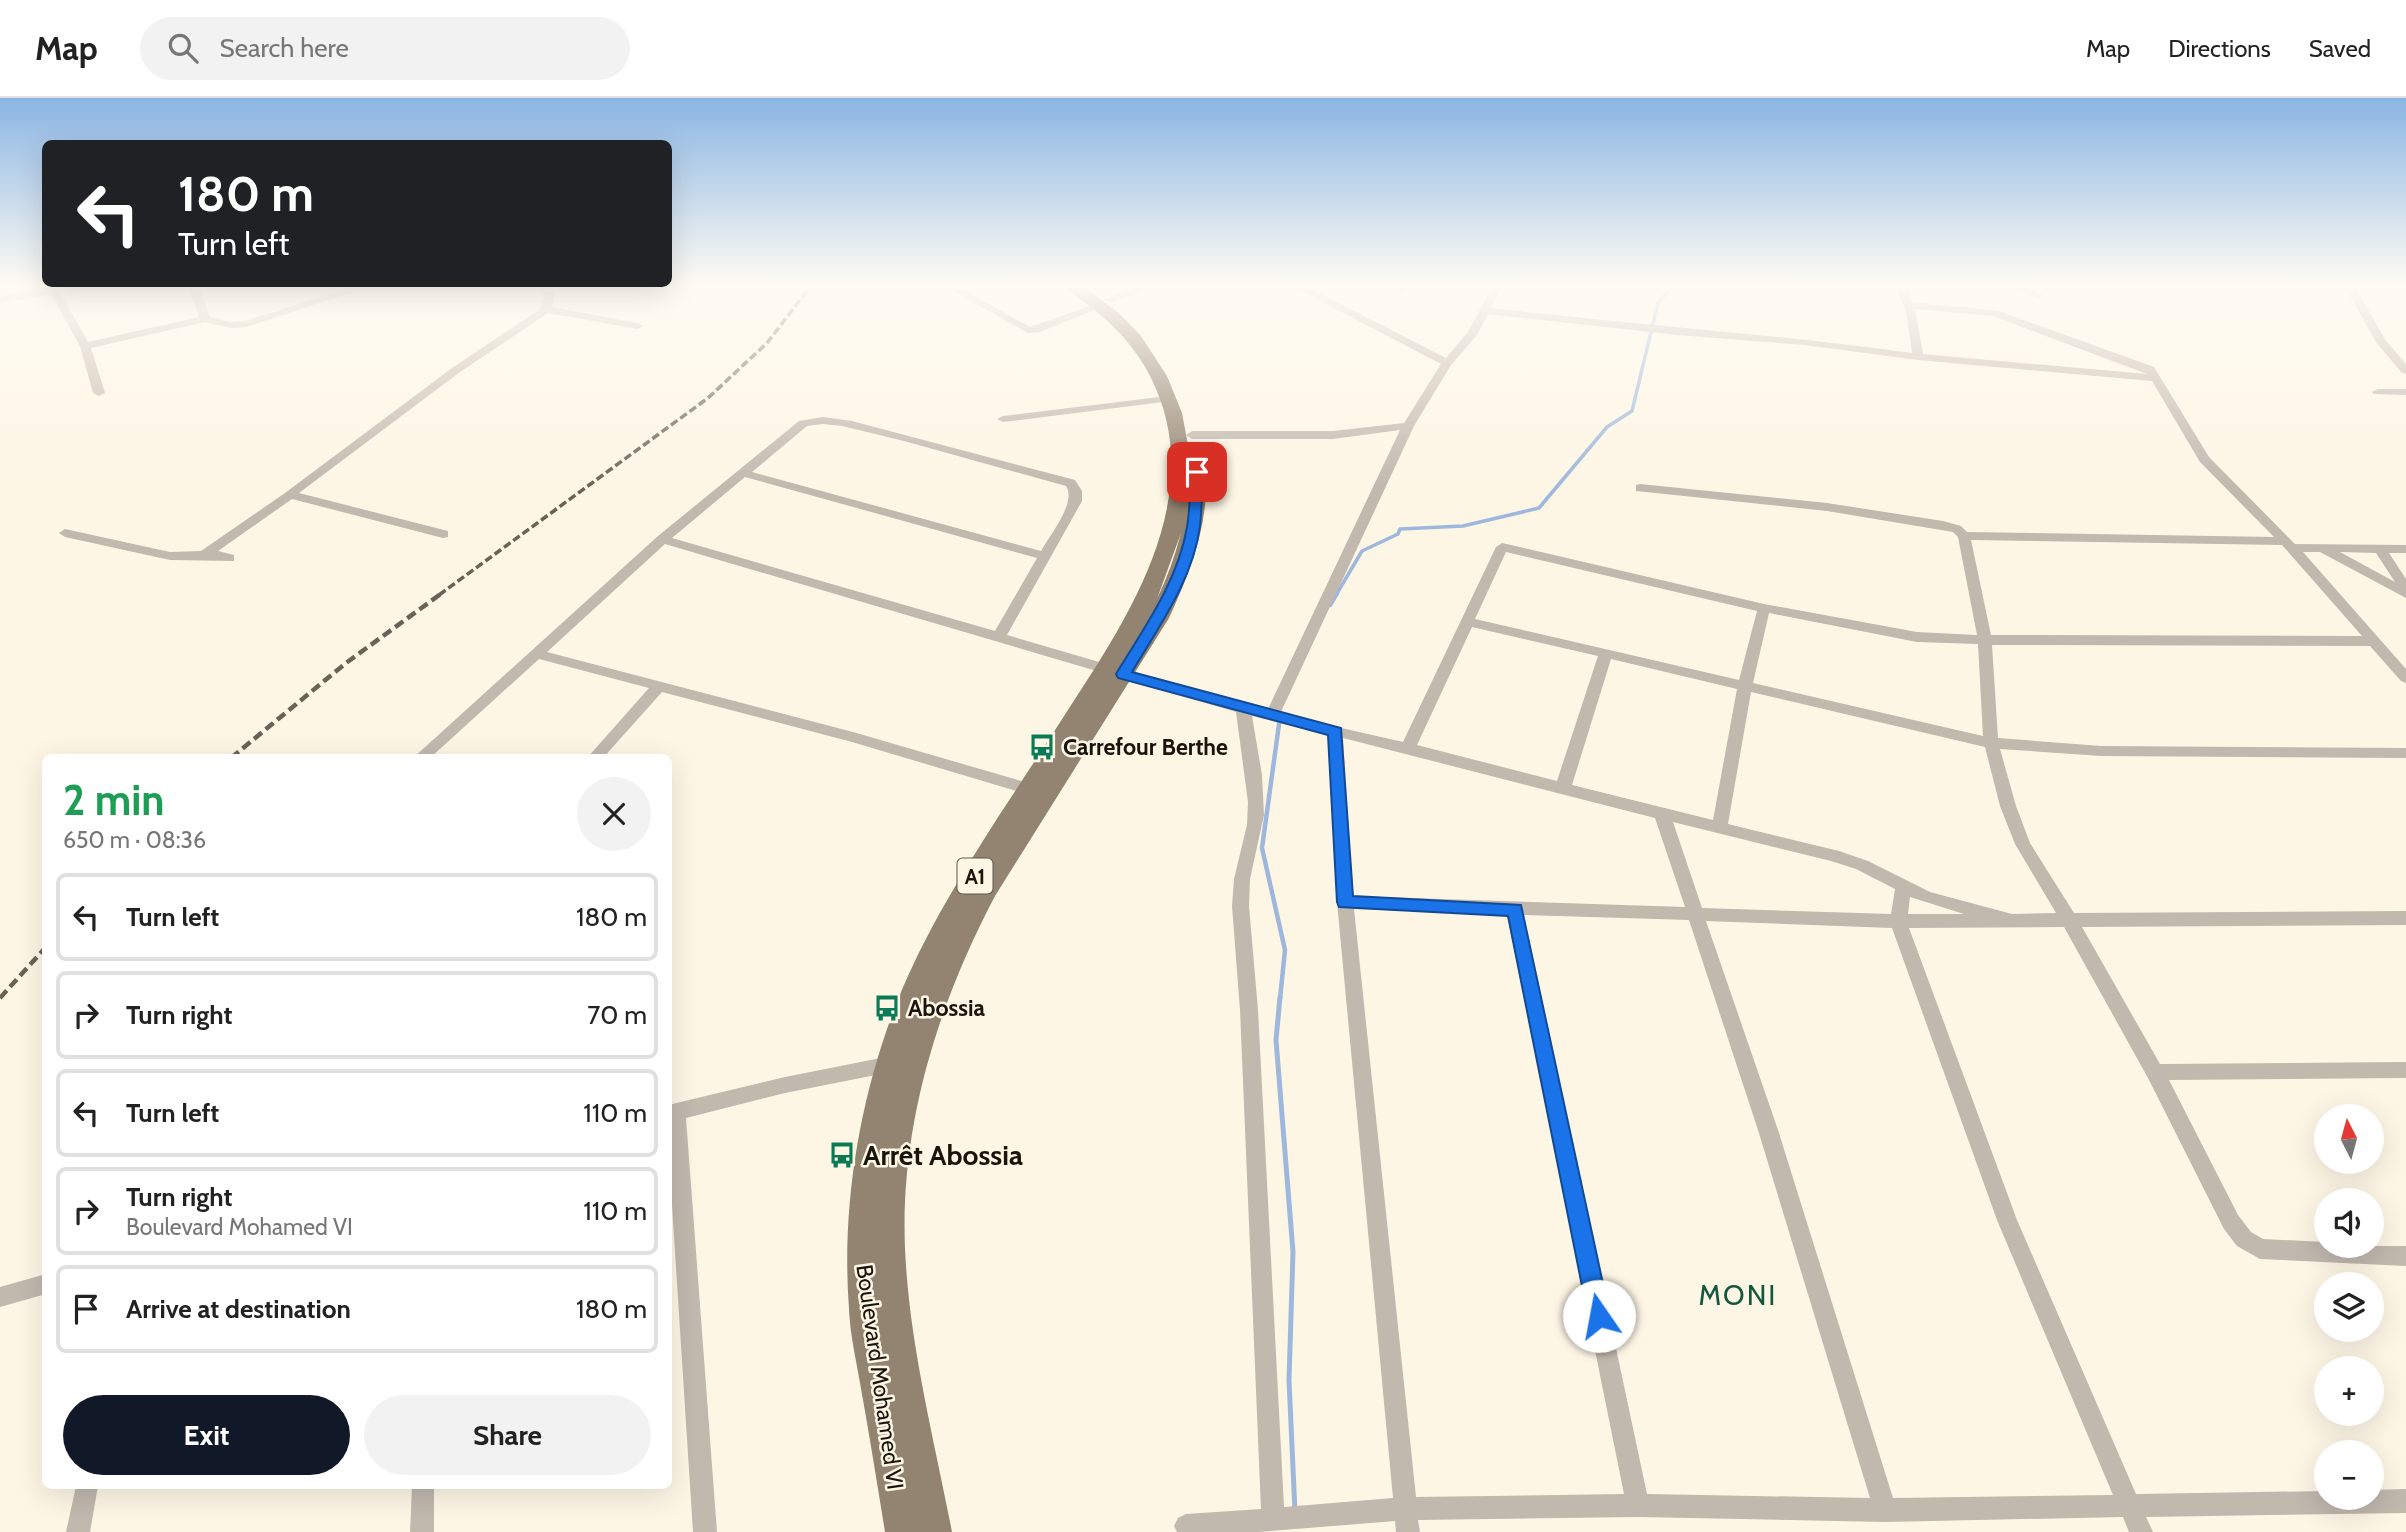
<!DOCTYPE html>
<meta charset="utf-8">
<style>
body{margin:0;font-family:Cabin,sans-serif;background:#f2f2f2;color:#222;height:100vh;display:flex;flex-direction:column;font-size:26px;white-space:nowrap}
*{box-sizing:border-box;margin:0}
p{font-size:23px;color:#767676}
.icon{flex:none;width:38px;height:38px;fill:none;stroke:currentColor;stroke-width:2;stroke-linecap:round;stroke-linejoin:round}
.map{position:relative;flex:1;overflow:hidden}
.sheet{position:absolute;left:42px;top:656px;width:630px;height:735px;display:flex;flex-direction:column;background:#fff;border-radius:10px;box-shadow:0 7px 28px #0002}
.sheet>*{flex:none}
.banner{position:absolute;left:42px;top:42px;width:630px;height:147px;border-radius:10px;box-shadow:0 7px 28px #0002;background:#202124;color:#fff;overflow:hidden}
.needle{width:46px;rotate:354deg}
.tools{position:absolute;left:2314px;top:1006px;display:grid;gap:14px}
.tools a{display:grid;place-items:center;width:70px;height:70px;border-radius:50%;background:#fff;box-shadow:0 7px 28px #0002;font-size:35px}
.pin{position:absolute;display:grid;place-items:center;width:60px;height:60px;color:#fff;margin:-30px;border-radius:14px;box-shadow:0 4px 10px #0006}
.me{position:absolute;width:77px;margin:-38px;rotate:348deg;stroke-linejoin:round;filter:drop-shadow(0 0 5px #0008)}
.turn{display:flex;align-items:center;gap:24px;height:147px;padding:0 21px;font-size:32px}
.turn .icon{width:91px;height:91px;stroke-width:2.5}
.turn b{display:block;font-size:49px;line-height:60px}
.round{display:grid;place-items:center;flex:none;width:74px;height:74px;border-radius:37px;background:#f2f2f2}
.overview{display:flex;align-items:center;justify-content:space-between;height:119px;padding:0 21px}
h1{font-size:42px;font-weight:700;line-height:52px;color:#1e9e55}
.cta{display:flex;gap:14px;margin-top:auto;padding:14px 21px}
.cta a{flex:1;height:80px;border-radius:42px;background:#111827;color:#fff;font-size:28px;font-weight:700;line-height:80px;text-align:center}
.cta a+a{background:#f2f2f2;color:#222}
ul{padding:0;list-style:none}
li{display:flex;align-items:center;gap:21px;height:88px;margin:0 14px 10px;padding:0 7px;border:4px solid #e0e0e0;border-radius:10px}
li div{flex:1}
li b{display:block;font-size:26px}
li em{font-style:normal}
header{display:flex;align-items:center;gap:42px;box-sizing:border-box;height:98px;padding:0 35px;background:#fff;border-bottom:2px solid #e0e0e0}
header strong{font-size:33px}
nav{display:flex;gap:38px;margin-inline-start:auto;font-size:24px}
.search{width:490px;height:63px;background:#f2f2f2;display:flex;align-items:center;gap:18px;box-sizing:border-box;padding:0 24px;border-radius:38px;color:#767676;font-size:26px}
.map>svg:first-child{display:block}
</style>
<header>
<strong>Map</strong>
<div class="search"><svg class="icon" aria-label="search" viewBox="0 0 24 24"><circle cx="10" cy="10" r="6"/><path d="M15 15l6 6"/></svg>Search here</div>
<nav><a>Map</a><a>Directions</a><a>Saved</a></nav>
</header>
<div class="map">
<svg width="2406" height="1434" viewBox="0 0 2406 1434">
<rect width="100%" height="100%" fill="#fef6e5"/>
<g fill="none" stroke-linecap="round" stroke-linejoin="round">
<polyline stroke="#9eb7dc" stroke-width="3.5" points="1336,497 1362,453 1398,436 1400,431 1463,428 1539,410 1607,329 1632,313 1658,205 1672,189"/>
<g stroke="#9eb7dc" stroke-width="4.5">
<polyline points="1330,507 1337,495"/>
<polyline points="1280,619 1262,750 1285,852 1280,901"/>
</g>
<polyline stroke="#9eb7dc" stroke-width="5" points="1280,899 1276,942 1293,1154 1289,1282 1295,1414"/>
<g fill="#c1b8ae" fill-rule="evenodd">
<polygon points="47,189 57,189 88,244 199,219 189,189 199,189 210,219 231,224 245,223 352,189 368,189 246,229 231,230 205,224 91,250 105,295 99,298 93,295 80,248 51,196 0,205 0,199"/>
<polygon points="540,189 550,189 555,199 552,209 638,225 643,228 638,231 548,215 460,274 299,395 448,433 448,439 443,440 292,401 218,453 234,457 234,463 170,462 65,439 59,435 65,431 170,454 201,453 285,395 452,270 539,212 545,199"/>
<polygon points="946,189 959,189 1030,229 1095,206 1104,208 1040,234 1028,235"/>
<polygon points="1138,189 1154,189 1112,204 1103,202"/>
<path d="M1294,189H1307L1446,260L1468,234L1492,189H1502L1491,210C1632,226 1772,236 1912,255L1907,218L1897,189H1907L1912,204L1999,213L2154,269L2209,359L2295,446L2406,447V455H2389L2406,481V500L2320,454H2303L2406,571V585L2401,583L2370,548L1992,547L1998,640L2101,648L2406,650V660L2101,658L2000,651L2016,708L2030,745L2074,815L2406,813V827L2082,829L2160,966L2406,964V980L2169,982L2238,1117L2251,1134L2263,1141L2326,1144V1148H2406V1168L2260,1161L2237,1148L2224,1131L2148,980L2064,829L1909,830L2017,1122L2136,1396L2326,1393V1400H2371V1392L2406,1391V1415L2146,1419L2153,1434H2129L2123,1419L1885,1424L1638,1419L1418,1422L1420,1434H1396L1395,1423L1259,1434H1177L1174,1428L1178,1420L1186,1416L1261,1411L1240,912L1232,808L1234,781L1247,727L1248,704L1236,614L665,446L547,554L853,634L1035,687L1038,691L1035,695L1030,697L852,644L662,594L603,660H587L649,590L539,561L430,660H413L658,438L799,323L823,319L852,323L1075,382L1082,393V403L1007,537L1267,613L1400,332L1333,341H1192L1186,337L1192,333H1333L1404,325L1441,266ZM1915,211L1993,218L2147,276L1923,256ZM1488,216L1677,237L1805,247L1918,262L2152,283L2200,364L2274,439L1967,434L1961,428L1943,423L1827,405L1640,386L1636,387V393L1827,413L1953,434L1958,439L1977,537L1917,534L1764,506L1502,445L1496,449L1403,644L1280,616L1414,328L1451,267L1477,237ZM823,326L842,328L904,343L1066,388C1077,404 1050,437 1041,453L752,374L807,328ZM745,379L1037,460L995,533L672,440ZM1971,442L2282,447L2362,538L1991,537ZM1506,454L1757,513L1739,582L1475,521ZM2340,454L2376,455L2395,484ZM1769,515L1917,544L1978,546L1983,638L1753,585ZM1472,529L1598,558L1557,683L1417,647ZM1611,561L1737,591L1713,722L1572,687ZM1751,594L1985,649L2000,708L2015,746L2056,815L2012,816L1930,794L1868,763L1839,753L1728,726ZM1252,618L1328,637L1337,804L1393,1400L1284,1409L1258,912L1249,808L1250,781L1264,717L1262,677ZM1343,640L1655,720L1685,809L1353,798ZM1673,724L1831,763L1856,771L1895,791L1891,816L1702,810ZM1910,799L1964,816H1908ZM1354,811L1507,816L1624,1396L1416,1399ZM1524,817L1689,822L1758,1032L1870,1400L1647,1396ZM1706,823L1892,830L1997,1122L2113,1397L1893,1400L1778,1032Z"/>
<polygon points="1391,189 1404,189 1406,192 1401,195"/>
<polygon points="2008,189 2024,189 2043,197 2038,200"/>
<polygon points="2345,189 2355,189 2386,243 2406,266 2406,276 2402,275 2376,244"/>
<polygon points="2378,291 2406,291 2406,297 2374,296 2372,294"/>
<polygon points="1167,298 1171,299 1171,303 1003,324 997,321 1003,318"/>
<polygon points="891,958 898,960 900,966 898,972 891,974 785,995 686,1020 717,1434 693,1434 668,1045 668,1007 785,979"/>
<polygon points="46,1176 46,1196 0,1209 0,1189"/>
<polygon points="76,1388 98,1388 90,1434 66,1434"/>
<polygon points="412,1388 434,1388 434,1434 410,1434"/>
</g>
<path fill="#938471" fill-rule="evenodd" d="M1066,189H1084L1120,216L1141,238L1167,278L1182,315L1188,347H1201C1204,354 1204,360 1205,368C1211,422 1191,472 1169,520L995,798C938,906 900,1027 905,1150C909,1246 934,1340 952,1434H885C877,1384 869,1335 860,1285C856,1261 850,1236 849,1211C842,1118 856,1022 886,934C912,856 956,785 1000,716C1025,678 1050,640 1075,601C1136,508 1208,391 1150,278C1138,254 1119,232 1098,215C1088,206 1075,199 1066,189ZM1181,435C1175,458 1167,480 1157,501Z"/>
<polyline stroke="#696357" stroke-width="3.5" stroke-dasharray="8 3.5" stroke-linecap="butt" points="439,497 708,300 767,245 810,189"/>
<g stroke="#696357" stroke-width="4.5" stroke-dasharray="10 5" stroke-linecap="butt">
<polyline points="231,660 346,565 442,495"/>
<polyline points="0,900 46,849"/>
</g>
</g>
<linearGradient id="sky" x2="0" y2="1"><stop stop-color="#8ab5e3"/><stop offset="0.48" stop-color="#fffbf3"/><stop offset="1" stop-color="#fffbf3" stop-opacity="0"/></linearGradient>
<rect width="2406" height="390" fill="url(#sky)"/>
<path fill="#1a73e8" stroke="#114b97" stroke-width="2" d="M1197,370L1203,374C1202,391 1202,410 1200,428C1193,482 1159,528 1132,574L1341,630L1353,798L1521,807L1610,1218L1607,1225L1599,1228L1591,1225L1588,1218L1508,818L1339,809L1337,804L1328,637L1118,580L1116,576C1144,530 1178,483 1187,429C1190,411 1190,392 1191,374Z"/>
<defs>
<g id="bus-bare" transform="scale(2.1)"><path d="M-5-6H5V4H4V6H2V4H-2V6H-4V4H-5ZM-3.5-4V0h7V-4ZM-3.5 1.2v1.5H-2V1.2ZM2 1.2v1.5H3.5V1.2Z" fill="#097a55" stroke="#fef6e5" stroke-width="2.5" paint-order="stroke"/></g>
</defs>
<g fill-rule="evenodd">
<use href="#bus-bare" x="1042" y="649"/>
<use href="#bus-bare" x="887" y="910"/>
<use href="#bus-bare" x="842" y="1057"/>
</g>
<g text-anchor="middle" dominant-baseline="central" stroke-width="5" stroke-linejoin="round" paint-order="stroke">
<rect fill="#fef6e5" stroke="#5e584d" stroke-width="2" x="957.5" y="760.5" width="35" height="35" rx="5"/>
<g font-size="21" font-weight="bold" fill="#1a150c">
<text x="975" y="778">A1</text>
</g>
<g font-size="23" font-weight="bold" fill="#1a150c" stroke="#fef6e5" text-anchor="start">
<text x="1063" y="649">Carrefour Berthe</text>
<text x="908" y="910">Abossia</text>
</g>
<g font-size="23" fill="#1a150c" stroke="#fef6e5">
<text transform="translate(880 1279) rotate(82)">Boulevard Mohamed VI</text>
</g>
<g font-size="28" font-weight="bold" fill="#1a150c" stroke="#fef6e5" text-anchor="start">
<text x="863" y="1057">Arrêt Abossia</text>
</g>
<g font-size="28" letter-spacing="2" fill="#13583e" stroke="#fef6e5">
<text x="1738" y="1197">MONI</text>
</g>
</g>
</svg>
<div class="tools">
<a><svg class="needle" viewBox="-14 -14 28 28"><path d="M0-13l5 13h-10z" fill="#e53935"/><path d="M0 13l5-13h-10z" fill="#767676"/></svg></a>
<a><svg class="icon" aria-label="sound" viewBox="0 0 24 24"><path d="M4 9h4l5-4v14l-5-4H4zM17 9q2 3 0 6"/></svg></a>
<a><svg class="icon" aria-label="layers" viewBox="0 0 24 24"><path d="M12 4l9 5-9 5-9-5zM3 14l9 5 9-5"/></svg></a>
<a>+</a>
<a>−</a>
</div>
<div class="pin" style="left:1197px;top:374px;background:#d93025"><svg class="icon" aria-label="arrive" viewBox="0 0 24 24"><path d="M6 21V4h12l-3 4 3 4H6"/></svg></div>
<svg class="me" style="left:1599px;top:1218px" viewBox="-20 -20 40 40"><circle r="19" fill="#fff"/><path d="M0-13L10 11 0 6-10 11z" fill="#1a73e8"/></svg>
<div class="banner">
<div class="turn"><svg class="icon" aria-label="left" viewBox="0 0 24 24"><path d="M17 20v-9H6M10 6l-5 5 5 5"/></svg><div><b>180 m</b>Turn left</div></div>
</div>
<section class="sheet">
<div class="overview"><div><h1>2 min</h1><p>650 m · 08:36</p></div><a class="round"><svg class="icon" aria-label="close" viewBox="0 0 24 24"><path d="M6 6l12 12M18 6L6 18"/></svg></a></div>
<ul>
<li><svg class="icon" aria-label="left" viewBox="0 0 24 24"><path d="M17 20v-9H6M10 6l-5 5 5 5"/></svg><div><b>Turn left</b></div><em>180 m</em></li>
<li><svg class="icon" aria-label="right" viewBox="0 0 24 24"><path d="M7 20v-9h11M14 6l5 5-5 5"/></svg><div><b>Turn right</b></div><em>70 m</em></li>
<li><svg class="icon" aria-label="left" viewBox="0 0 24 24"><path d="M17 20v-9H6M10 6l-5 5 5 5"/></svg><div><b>Turn left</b></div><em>110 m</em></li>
<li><svg class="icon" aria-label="right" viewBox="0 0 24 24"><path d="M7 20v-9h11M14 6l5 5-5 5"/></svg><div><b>Turn right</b><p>Boulevard Mohamed VI</p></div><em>110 m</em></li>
<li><svg class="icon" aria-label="arrive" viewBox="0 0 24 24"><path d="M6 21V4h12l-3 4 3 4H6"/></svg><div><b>Arrive at destination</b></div><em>180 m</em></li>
</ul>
<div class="cta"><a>Exit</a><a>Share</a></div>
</section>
</div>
